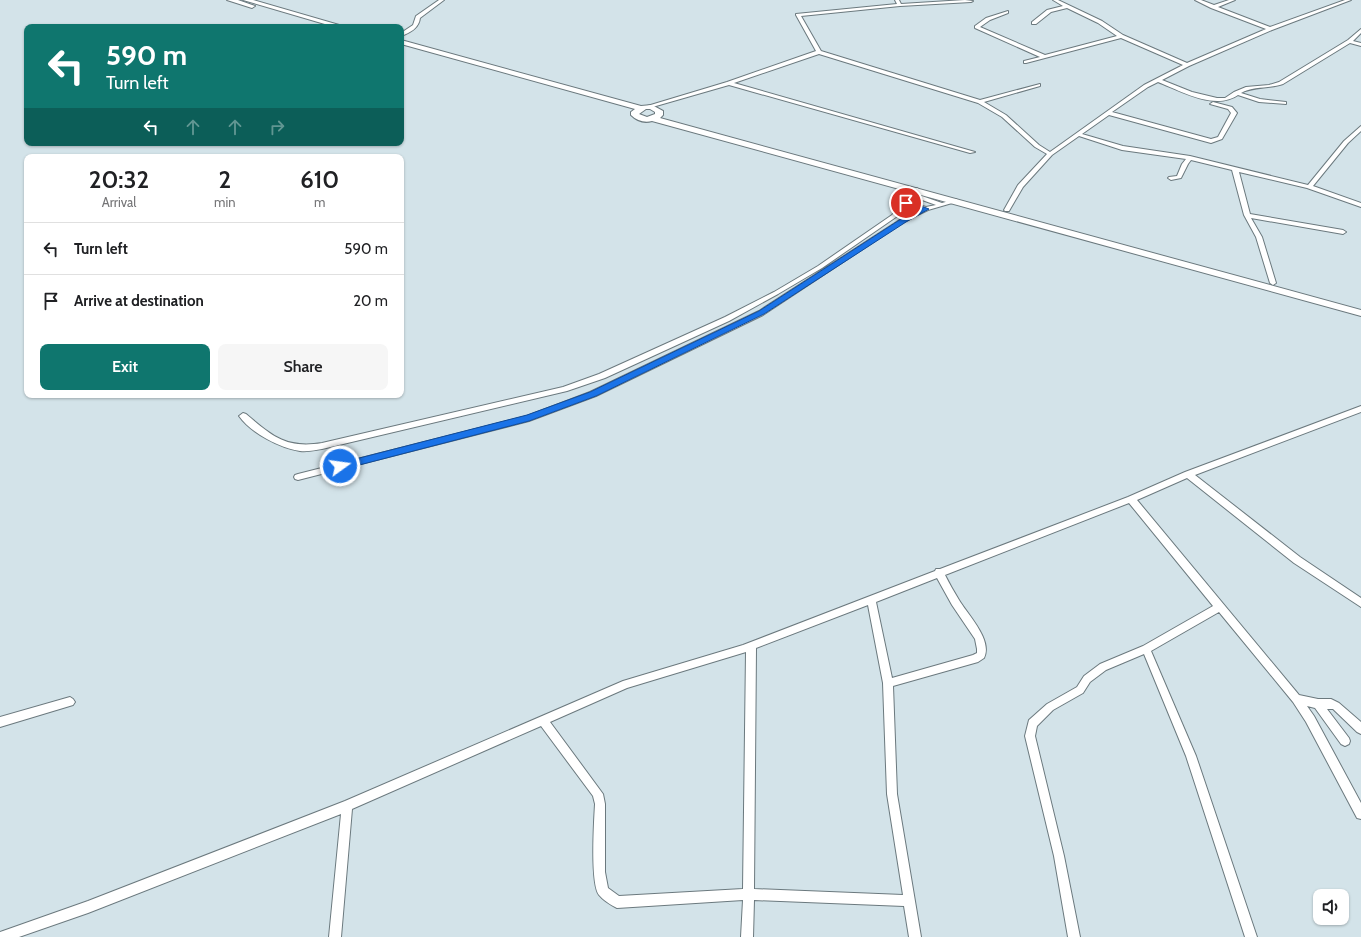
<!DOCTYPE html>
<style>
body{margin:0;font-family:Cabin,sans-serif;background:#f6f6f6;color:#202124;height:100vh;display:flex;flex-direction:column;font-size:15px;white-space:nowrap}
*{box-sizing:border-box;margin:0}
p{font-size:13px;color:#757577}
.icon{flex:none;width:22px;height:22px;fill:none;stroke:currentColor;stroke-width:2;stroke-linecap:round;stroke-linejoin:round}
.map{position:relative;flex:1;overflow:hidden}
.sheet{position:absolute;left:24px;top:154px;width:380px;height:244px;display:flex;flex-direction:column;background:#fff;border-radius:8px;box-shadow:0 1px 3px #0004}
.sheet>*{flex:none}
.top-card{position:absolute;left:24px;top:24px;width:380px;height:122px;border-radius:8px;box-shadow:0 1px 3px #0004;background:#0f766e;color:#fff;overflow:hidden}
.tools{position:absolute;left:1313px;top:889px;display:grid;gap:8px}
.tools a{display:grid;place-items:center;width:36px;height:36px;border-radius:8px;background:#fff;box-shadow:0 1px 3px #0004;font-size:20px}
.pin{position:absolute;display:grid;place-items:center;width:34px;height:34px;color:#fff;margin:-17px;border:2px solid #fff;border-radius:50%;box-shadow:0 1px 4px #0007}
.me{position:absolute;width:44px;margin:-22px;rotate:76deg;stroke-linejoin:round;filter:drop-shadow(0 0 3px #0008)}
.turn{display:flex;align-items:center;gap:14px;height:84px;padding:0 16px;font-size:18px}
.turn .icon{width:52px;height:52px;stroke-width:2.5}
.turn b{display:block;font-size:28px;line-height:34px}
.lanes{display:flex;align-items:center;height:38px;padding:0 16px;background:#0003;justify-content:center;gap:20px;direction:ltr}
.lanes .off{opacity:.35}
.eta{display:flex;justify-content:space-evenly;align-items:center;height:68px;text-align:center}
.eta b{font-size:24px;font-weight:600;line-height:28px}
.cta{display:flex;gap:8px;margin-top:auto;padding:8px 16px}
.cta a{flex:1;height:46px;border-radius:8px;background:#0f766e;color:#fff;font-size:16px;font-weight:600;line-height:46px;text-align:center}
.cta a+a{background:#f6f6f6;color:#202124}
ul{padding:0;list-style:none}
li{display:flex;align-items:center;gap:12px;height:52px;padding:0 16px;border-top:1px solid #e0e0e0}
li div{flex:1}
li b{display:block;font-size:15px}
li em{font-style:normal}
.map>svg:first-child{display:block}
</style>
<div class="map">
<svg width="1361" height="937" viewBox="0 0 1361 937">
<rect width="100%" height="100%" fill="#d3e3e9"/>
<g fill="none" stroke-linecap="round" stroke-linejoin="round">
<g stroke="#6b797e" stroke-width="2">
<g id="street">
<path d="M439,0H444L420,18C419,28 410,33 401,36V33L413,25L416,16Z"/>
<path d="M895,0H899L901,4L965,0L973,1L971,2L900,6L801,16L821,51L980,100L1040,84V86L984,102L1006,115L1039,145L1050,152L1144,85L1183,65L1121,38L1026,63H1024V61L1040,57L975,28V26L986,18L1008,11V13L990,20L980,27L1045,55L1117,36L1098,23L1067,8L1051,12L1036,24H1032V22L1047,10L1063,6L1053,0H1058L1102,21L1123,35L1187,63L1266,29L1211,8L1195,0H1201L1214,5L1229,0H1235L1218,7L1270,27L1345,0H1351L1272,30L1189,66L1162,80L1192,92L1217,98H1225L1234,92L1246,87L1269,85L1279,82L1348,40L1361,29V33L1353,41L1361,43V46L1350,43L1283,84C1269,89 1253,86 1241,93L1260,99L1286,102V104L1259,102L1238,95C1215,111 1181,91 1158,82L1148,87L1112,112L1211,139L1218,137L1231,113L1228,109L1210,104L1213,102L1232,107L1237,113L1222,139L1211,143L1109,115L1082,134L1123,146L1190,156L1308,185L1344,141L1361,126V131L1348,143L1313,186L1361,203V207L1307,188L1239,172L1250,214L1343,230L1346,232L1343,234L1251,218L1262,237L1276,283L1273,285L1270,283L1256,237L1244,215L1232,170L1191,160L1188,164L1181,178L1171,180L1168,178L1169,177L1177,176L1182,164L1186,159L1122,150L1079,136L1052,155L1023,187L1009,211H1005L1004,210L1018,185L1047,154L1035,147L1002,117L978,103L819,54L734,83L975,152L970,153L729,85L649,108L644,107L727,82L816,51L796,15V14L897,4Z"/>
<path d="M917,188L920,190L916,194L942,203L956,199L959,201L928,210L905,221L763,315L596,396L529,421L298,480L295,479L294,477L295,475L298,474L527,416L590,392L759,311L901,219L921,209L907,205L896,217L822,268L778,294L729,321L605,378L567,391L322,449C315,450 308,452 300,451C280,448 251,433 239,416L243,413L246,414C272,436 286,449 322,443L563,387L599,374L725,317L774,292L818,266L892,215L915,189ZM914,197L936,205L926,207L909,202Z"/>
<path d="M1361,406V412L1195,475L1300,557L1361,598V607L1294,563L1187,478L1137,500L1299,695L1318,699H1331L1339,703L1361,722V734L1357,732L1333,709H1327L1349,738L1350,741L1349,744L1345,746L1341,744L1315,708L1307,706L1314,716L1361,803V819L1357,818L1306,722L1293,702L1219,612L1151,651L1196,756L1257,937H1245L1186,756L1144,654L1106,670L1090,682L1083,693L1053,710L1037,726L1035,736L1064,856L1080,937H1068L1054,856L1025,736L1029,720L1047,704L1077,687L1084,676L1100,664L1143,646L1213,606L1129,503L945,575C949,583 954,592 959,600C968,615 993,640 984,658L978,662L893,686L897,794L921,937H909L904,906L754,900L753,937H741L743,900L617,908C611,905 603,900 599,895C590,883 594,821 595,804L593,796L541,726L352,809L341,937H329L341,814L88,913L19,937H0V932L3,931L88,901L345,801L623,681L743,645L935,571L936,569H940L1128,497L1185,472ZM937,578L952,605L975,639L977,649V653L973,655L892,678L876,602ZM868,605L883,683L887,794L903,895L754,889L756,648ZM746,652L743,889L619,896L608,888L605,872V804L603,794L550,722L627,688Z"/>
<polygon points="70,697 73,699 75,702 73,705 0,727 0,717"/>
</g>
</g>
<g stroke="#6b797e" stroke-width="2">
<g id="secondary">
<polygon points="227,0 238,0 255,6 252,8"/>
<polygon points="243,0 253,0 346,27 335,27"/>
<path d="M401,40L641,106L652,105L663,111V115L660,118L1361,310V316L652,121C645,123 637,121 631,115V112L635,109L401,44ZM646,109H650L655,112V114L647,117L639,114Z"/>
</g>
</g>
<use href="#street" fill="#fff" fill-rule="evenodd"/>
<use href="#secondary" fill="#fff" fill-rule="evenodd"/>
</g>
<polygon fill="#1a73e8" stroke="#114b97" points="903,201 908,201 929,209 906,222 764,314 596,396 529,421 340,470 336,466 340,463 527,415 590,392 759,311 901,219 920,210 903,204"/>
</svg>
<div class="tools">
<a><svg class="icon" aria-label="sound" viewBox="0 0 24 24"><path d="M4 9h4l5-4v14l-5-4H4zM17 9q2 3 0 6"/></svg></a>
</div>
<div class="pin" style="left:906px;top:203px;background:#d93025"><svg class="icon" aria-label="arrive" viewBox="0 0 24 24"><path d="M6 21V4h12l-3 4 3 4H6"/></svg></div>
<svg class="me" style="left:340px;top:466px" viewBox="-20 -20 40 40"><circle r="17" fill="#1a73e8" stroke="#fff" stroke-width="3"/><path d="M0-11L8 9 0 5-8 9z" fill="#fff"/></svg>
<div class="top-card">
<div class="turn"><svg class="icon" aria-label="left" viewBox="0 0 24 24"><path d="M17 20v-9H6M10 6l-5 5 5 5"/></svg><div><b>590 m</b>Turn left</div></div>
<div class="lanes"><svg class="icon" aria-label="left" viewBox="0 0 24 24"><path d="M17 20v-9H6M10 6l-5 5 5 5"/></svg><svg class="icon off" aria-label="ahead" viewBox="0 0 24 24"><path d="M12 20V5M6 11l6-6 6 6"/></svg><svg class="icon off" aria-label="ahead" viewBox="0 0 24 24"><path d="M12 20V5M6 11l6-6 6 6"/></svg><svg class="icon off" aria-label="right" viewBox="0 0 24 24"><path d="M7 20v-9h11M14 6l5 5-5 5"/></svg></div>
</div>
<section class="sheet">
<div class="eta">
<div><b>20:32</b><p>Arrival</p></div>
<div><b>2</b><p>min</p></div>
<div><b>610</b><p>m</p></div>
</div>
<ul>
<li><svg class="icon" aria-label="left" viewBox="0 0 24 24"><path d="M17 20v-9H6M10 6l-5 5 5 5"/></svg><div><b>Turn left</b></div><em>590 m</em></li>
<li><svg class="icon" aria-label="arrive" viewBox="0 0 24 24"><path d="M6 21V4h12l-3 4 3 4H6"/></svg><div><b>Arrive at destination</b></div><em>20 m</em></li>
</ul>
<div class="cta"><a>Exit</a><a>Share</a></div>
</section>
</div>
